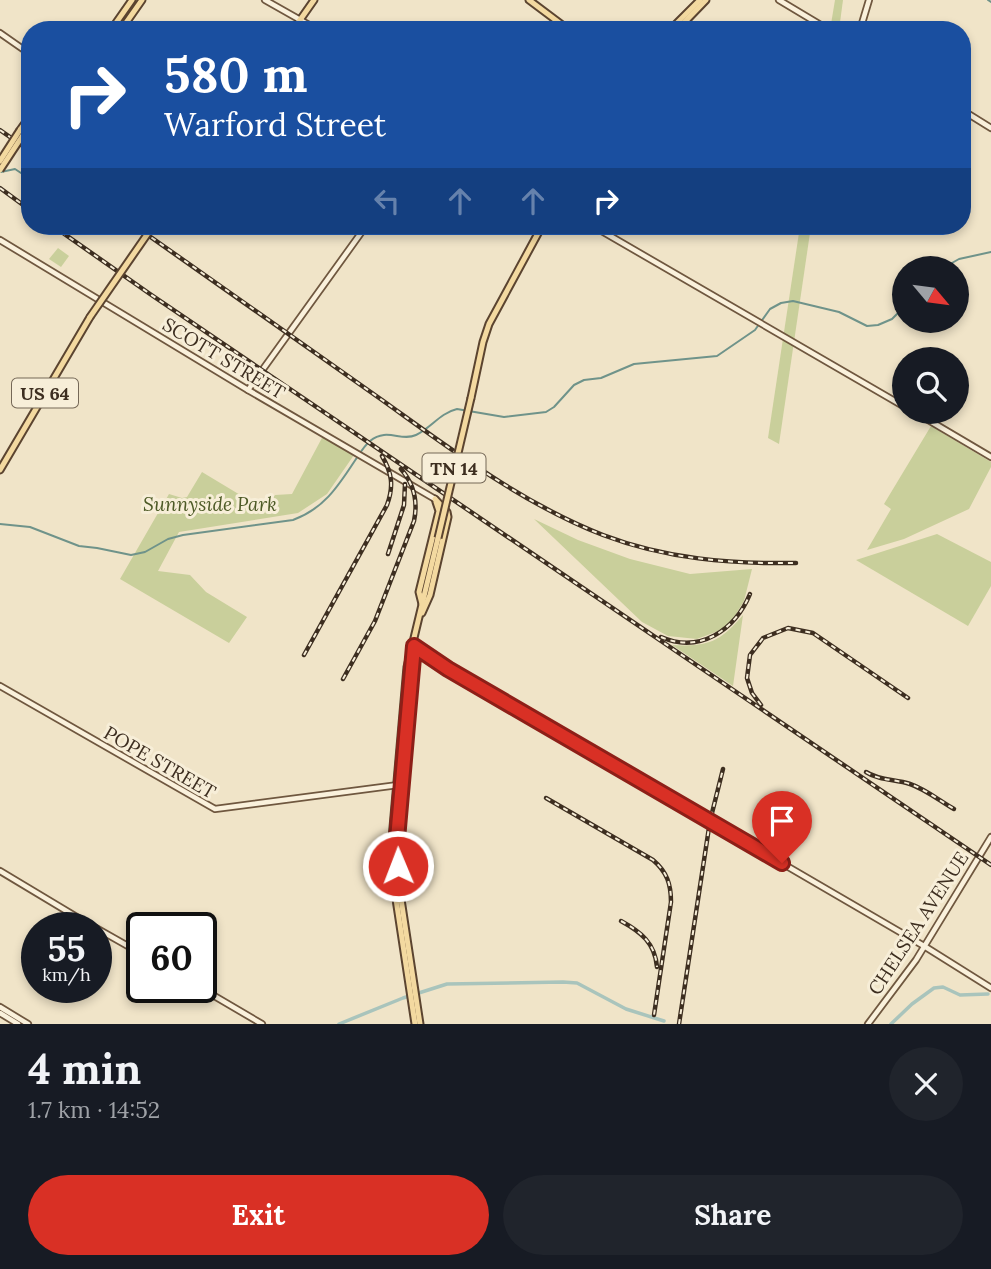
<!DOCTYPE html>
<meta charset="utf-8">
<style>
body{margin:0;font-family:Lora,serif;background:#20242c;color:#f1f3f6;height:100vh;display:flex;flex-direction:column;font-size:26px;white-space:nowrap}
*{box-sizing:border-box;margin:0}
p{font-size:23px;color:#9ea1a6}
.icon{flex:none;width:38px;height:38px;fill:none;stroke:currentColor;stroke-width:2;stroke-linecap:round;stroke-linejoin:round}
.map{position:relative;height:1024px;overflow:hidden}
.sheet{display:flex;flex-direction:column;background:#171b24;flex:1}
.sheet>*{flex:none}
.top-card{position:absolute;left:21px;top:21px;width:950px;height:214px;border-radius:28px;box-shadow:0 4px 10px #0003;background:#1a4fa0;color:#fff;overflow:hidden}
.needle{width:46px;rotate:119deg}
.tools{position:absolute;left:892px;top:256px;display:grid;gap:14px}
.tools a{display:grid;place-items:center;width:77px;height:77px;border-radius:50%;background:#171b24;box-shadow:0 4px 10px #0003;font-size:35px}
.speed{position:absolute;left:21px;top:912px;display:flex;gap:14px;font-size:35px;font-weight:700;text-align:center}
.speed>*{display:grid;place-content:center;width:91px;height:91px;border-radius:50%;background:#171b24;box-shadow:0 4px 10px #0003;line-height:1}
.speed small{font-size:18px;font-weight:400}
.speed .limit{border:4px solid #111;border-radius:10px;background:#fff;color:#111}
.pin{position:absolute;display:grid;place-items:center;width:60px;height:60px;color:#fff;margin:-72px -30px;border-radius:50% 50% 50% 0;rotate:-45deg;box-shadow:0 0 7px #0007}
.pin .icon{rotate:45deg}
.me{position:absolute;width:77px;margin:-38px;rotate:359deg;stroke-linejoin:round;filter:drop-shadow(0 0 5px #0008)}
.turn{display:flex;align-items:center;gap:24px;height:147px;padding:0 28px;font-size:32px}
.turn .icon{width:91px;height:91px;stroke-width:2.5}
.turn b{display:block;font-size:49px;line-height:60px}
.lanes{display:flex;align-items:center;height:66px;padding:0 28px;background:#0003;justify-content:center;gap:35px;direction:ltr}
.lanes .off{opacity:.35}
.round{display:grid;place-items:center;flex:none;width:74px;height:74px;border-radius:37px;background:#20242c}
.summary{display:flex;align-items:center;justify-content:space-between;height:119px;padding:0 28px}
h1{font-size:42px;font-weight:700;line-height:52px}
.button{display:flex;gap:14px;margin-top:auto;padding:14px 28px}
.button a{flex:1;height:80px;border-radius:42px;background:#d93025;color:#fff;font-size:28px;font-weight:700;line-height:80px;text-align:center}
.button a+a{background:#20242c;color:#f1f3f6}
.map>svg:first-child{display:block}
</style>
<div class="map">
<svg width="991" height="1024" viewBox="0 0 991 1024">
<rect width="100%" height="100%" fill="#f0e4c8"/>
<g fill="#c9cf9b">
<polygon points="835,0 843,0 839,30 830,30"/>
<polygon points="800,226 811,226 779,444 768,438"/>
<polygon points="58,248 69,256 61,267 49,259"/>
<polygon points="931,426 991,462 991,467 969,509 904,539 867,550 891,509 884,504"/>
<polygon points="323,436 354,455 327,494 298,513 179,532 158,571 190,575 206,592 247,617 229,643 120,579 169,494 182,498 187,497 202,472 265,510 275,495 292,494"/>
<polygon points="534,519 578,540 630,559 690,574 752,569 744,601 733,619 721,630 697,639 668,636 642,622"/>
<polygon points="937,534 991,562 991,586 968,626 856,560"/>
<path d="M743,615L733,686L672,645C708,647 720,642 743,615Z"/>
</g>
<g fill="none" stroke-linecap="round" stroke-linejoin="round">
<g stroke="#6f938a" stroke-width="2">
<polyline points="988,0 991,2"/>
<polyline points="1,172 15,169 30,179"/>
<polyline points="943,268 959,259 991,252"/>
<path d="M0,524L30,527L79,546L97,548L131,555L145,552L168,539L183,535L293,520C323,509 337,488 354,462C359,455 363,447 370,441C387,427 401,442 416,435C431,428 440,413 457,409L504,417L546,412L554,407L574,385L584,380L601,378L634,364L717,356L755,330L770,309L781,303L793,301L839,312L867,326L878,325L892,319L905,306"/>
</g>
<g stroke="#a9c4bc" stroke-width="3.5">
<polyline points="339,1024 403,998 447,984 563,982 577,983 626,1009 664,1021"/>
<polyline points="891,1024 912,1004 934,988 943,987 960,995 988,994"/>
</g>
<g stroke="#6f573f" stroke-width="8">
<g id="secondary">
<polyline points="265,0 318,30"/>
<polyline points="779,0 829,30"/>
<polyline points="860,30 869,0"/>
<polyline points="0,33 30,54"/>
<polyline points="962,110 991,128"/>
<polyline points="593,226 905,407"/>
<polyline points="0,240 248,390 435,499"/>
<polyline points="248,390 366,226"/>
<polyline points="913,411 991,457"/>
<polyline points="414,646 448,669 924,946 991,988"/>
<polyline points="0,686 215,809 398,785"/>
<polyline points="0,871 95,928"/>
<polyline points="96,928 142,954"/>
<polyline points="199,987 262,1024"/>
<polyline points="0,1007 28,1024"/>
<polyline points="0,1013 18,1024"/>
<polyline points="868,1024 916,960 991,837"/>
</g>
</g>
<g stroke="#5b4430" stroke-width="9">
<g id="primary">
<polyline points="529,0 569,30"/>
<polyline points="111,30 132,0"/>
<polyline points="121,30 142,0"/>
<polyline points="293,30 314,0"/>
<polyline points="670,30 700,0"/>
<polyline points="677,30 706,0"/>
<polyline points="20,130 30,116"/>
<polyline points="25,132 30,126"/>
<polyline points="471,398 483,342 489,324 542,226"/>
<polyline points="0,470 90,317"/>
<polyline points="422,604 419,592 439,511 436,502"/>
<polyline points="422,613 430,595 448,517 447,512 435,499"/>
<polyline points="413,656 397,839 399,886 420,1024"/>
<polyline points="415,1024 394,886 392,839 407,667 438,538"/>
</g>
</g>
<use href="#secondary" stroke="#faf1dc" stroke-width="4.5"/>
<use href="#primary" stroke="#f3d9a0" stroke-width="5"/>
<g stroke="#3d2e20" stroke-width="4.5">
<g id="rail">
<polyline points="0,130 30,151"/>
<polyline points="0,188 30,210"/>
<polyline points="53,226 150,294 991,865"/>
<path d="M135,226C218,284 300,342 382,400C452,450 523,504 603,535C666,559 730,564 796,563"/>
<polyline points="388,554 404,505 405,484"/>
<path d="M661,637C700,654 735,630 750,594"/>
<path d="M304,655L387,505C394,486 392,473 382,456"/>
<path d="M343,679L375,621L414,521C418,502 414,484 401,469"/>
<polyline points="761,705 752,693 747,678 750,655 763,638 788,628 813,633 908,698"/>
<path d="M866,772C880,781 895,779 910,784C925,789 940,801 954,809"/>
<path d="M546,798L653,860C667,872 671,884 671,902L654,1015"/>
<path d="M621,921C641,932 655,943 657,967"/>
<polyline points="679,1024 710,821 723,769"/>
</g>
</g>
<use href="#rail" stroke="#f7eed8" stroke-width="2" stroke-dasharray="5" stroke-linecap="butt"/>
<g stroke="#5b4430" stroke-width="9" stroke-linecap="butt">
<g id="primary-bridge">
<polyline points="0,161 20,130"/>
<polyline points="0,170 25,132"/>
<polyline points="90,317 153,226"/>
<polyline points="438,538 471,398"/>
</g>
</g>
<use href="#primary-bridge" stroke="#f3d9a0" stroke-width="5"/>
</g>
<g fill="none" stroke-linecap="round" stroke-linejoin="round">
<g stroke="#8d1f18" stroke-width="18">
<polyline id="route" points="398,866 397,839 414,646 448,669 782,863"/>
</g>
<use href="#route" stroke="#d93025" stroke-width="12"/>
</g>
<g text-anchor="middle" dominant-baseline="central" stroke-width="6" stroke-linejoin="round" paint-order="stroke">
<g fill="#f7eed8" stroke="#756857" stroke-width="2">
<rect x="12" y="378.5" width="66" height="29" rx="5"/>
<rect x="422.5" y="453.5" width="63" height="29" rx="5"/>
</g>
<g font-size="18" font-weight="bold" fill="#3d2e20">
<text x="45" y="393">US 64</text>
<text x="454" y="468">TN 14</text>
</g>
<g font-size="19" fill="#3d2e20" stroke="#f7eed8">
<text transform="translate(224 358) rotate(31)">SCOTT STREET</text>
<text transform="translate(160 762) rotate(30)">POPE STREET</text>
<text transform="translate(918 923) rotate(-57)">CHELSEA AVENUE</text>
</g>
<g font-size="19" font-style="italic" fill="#4d5a26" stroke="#f7eed8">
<text x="210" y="504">Sunnyside Park</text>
</g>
</g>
</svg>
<div class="tools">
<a><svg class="needle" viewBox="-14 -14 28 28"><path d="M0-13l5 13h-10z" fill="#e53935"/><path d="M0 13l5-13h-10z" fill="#9ea1a6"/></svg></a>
<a><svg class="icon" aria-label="search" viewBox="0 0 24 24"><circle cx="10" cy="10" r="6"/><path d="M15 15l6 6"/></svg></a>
</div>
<div class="speed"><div>55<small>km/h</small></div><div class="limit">60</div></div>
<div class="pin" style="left:782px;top:863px;background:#d93025"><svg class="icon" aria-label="arrive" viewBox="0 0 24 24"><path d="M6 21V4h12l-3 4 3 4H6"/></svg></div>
<svg class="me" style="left:398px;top:866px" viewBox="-20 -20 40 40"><circle r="17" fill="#d93025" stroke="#fff" stroke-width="3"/><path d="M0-11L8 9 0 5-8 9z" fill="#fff"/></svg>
<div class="top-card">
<div class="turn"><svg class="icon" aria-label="right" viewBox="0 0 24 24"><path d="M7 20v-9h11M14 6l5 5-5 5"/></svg><div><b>580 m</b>Warford Street</div></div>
<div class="lanes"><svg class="icon off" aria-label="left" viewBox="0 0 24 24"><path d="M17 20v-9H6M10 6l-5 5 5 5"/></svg><svg class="icon off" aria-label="ahead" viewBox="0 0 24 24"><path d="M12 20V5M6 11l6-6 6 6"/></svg><svg class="icon off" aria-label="ahead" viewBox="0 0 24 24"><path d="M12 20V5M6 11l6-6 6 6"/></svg><svg class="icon" aria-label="right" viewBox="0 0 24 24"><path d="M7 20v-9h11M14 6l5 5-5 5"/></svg></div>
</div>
</div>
<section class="sheet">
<div class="summary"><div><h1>4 min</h1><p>1.7 km · 14:52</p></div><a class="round"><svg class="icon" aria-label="close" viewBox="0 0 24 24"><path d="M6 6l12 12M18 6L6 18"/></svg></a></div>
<div class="button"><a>Exit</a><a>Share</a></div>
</section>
